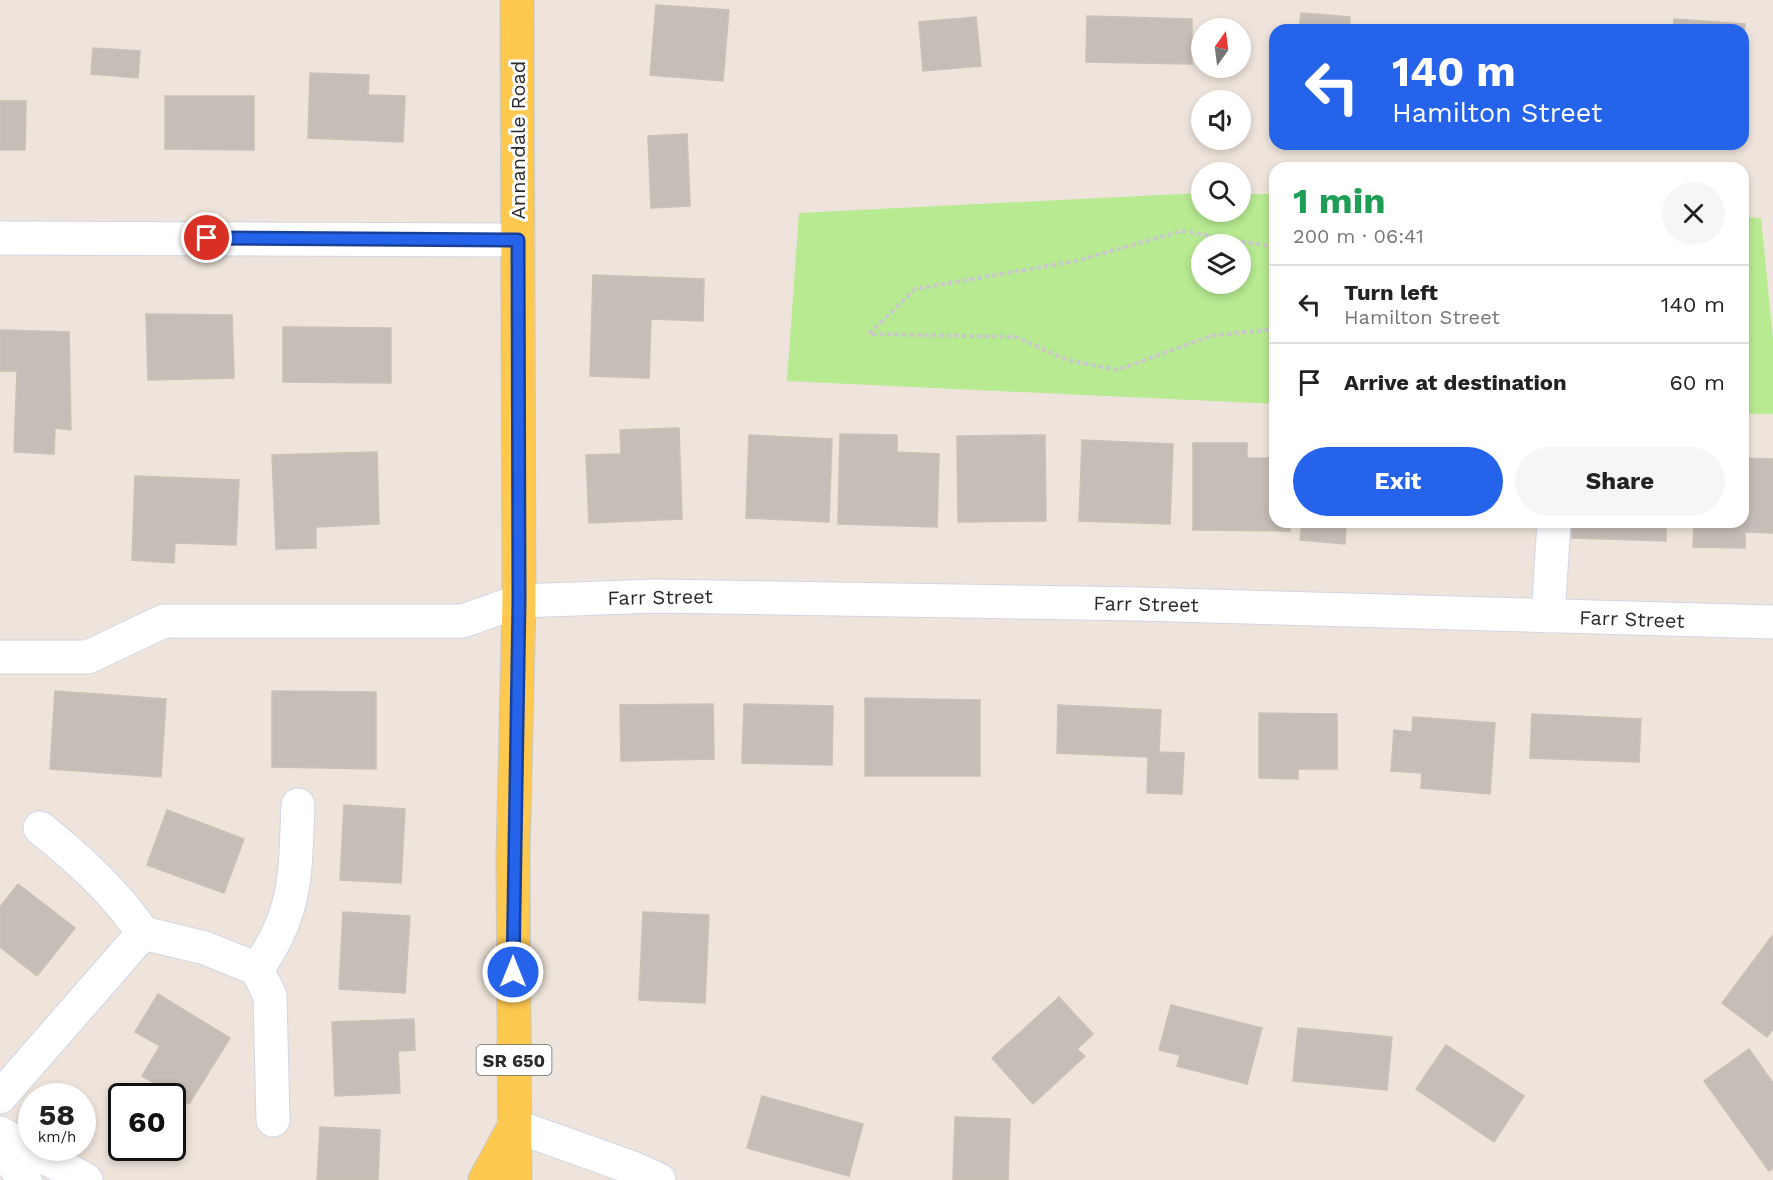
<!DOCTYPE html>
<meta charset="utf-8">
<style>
body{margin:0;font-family:"Work Sans",sans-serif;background:#f6f6f6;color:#222;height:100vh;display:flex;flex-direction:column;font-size:22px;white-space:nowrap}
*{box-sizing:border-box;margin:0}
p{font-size:20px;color:#767676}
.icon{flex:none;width:33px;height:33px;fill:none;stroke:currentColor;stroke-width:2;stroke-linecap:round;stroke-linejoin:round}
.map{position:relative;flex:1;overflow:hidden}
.drawer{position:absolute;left:1269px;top:162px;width:480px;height:366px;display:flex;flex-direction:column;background:#fff;border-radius:18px;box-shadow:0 3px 9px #0003}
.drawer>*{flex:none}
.banner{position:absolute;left:1269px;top:24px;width:480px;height:126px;border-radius:18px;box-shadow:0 3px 9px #0003;background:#2563eb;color:#fff;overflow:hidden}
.needle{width:39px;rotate:14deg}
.controls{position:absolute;left:1191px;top:18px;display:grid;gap:12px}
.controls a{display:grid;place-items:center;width:60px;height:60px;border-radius:50%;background:#fff;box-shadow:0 3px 9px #0003;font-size:30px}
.speed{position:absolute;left:18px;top:1083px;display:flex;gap:12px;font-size:30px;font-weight:700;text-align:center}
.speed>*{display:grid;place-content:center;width:78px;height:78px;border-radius:50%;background:#fff;box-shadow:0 3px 9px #0003;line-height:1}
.speed small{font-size:15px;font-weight:400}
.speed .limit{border:3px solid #111;border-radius:9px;background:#fff;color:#111}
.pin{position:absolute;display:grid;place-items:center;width:51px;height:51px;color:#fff;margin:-26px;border:3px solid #fff;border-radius:50%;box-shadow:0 2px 6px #0007}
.me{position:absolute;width:66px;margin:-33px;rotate:0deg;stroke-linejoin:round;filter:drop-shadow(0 0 4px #0008)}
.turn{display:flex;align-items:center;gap:21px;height:126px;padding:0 24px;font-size:27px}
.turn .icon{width:78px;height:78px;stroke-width:2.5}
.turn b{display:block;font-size:42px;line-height:51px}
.round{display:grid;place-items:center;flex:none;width:63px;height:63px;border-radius:32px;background:#f6f6f6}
.overview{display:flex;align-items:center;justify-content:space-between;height:102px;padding:0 24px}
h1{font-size:36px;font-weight:700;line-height:45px;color:#1e9e55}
.action{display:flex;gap:12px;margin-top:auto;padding:12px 24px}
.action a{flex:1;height:69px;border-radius:36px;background:#2563eb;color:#fff;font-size:24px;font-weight:700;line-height:69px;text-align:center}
.action a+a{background:#f6f6f6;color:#222}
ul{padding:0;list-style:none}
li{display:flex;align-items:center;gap:18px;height:78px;padding:0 24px;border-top:2px solid #e0e0e0}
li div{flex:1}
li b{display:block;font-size:22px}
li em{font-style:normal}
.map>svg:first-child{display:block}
</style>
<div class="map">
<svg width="1773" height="1180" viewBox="0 0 1773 1180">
<rect width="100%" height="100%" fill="#eee4db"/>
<g fill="#b7ea91" fill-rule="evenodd">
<path d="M1201,193L1202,212H1240L1241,194H1275V404L787,381L799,213ZM1202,244H1240V284H1202Z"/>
<polygon points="1743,217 1761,218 1773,339 1773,414 1743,414"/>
</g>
<g fill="#c5beb8" stroke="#cac0b4" stroke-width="1.5">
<polygon points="656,5 729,10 723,81 650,75"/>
<polygon points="1301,13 1350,17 1349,30 1299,30"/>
<polygon points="1087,16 1192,19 1192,64 1086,62"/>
<polygon points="976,17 981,66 923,71 919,22"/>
<polygon points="1674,19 1745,24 1743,48 1743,30 1673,30"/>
<polygon points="93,48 140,51 138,78 91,74"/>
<polygon points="310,73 369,75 368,95 405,96 403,142 308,138"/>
<polygon points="165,96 254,96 254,150 165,149"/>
<polygon points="0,101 26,101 25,150 0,150"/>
<polygon points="687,134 690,206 651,208 648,136"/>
<polygon points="593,275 704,279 703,321 651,319 649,378 590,376"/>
<polygon points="146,314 232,315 234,378 148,380"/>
<polygon points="283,327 391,328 391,383 283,382"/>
<polygon points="0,330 69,332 71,430 55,428 54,454 14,452 17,371 0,371"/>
<polygon points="679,428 682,519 589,523 586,455 621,454 620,430"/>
<polygon points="840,434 897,435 897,452 939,454 937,527 838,524"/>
<polygon points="749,435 832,439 829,522 746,518"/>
<polygon points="1045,435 1046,521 958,522 957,436"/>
<polygon points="1082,440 1173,444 1170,524 1079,521"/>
<polygon points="1193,443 1247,443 1247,458 1275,458 1275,522 1290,522 1290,531 1193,530"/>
<polygon points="377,452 379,524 316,527 316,548 276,549 272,455"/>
<polygon points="1743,458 1773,459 1773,533 1745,532 1745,548 1693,547 1694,522 1743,522"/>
<polygon points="135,476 239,480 236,545 175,543 174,563 132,560"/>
<polygon points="1302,522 1346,522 1345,544 1300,540"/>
<polygon points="1433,522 1529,522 1529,524"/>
<polygon points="1572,522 1666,522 1666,541 1572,538"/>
<polygon points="55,691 166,699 161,777 50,769"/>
<polygon points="272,691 376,692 376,769 272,767"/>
<polygon points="865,698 980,700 980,776 865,776"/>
<polygon points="713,704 714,759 621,761 620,705"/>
<polygon points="744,704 833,706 832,765 742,763"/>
<polygon points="1058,705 1161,710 1159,752 1184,753 1182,794 1147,793 1148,757 1057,753"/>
<polygon points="1259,713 1337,714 1337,769 1298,769 1298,779 1259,778"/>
<polygon points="1532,714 1641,719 1639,762 1530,758"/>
<polygon points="1413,717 1495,723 1490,794 1421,788 1422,773 1391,771 1394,730 1412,732"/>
<polygon points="344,805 405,809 401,883 340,880"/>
<polygon points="167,810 244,839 224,893 147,865"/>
<polygon points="18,884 75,928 37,976 0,947 0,907"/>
<polygon points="343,912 410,916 405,993 339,989"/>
<polygon points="643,912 709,915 705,1003 639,1000"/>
<polygon points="1772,936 1773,1029 1767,1037 1722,1003"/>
<polygon points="158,994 230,1038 189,1104 142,1076 160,1046 135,1032"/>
<polygon points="1059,997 1093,1034 1077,1049 1085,1056 1033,1104 992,1058"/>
<polygon points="1171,1005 1262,1028 1247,1084 1177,1066 1180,1055 1159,1050"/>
<polygon points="414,1019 415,1050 398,1051 400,1093 335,1096 332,1022"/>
<polygon points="1298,1028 1392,1037 1387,1090 1293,1081"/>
<polygon points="1446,1045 1524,1096 1494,1142 1416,1089"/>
<polygon points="1749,1049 1773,1083 1773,1168 1769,1171 1704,1081"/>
<polygon points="762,1096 863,1124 849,1176 747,1148"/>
<polygon points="955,1117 1010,1119 1008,1180 953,1180"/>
<polygon points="320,1127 380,1130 378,1180 317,1180"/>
</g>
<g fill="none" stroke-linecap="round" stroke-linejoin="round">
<g stroke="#d0d6e5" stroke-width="35">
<g id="minor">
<polyline points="0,238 518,240"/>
<polyline points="1548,616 1554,522"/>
<polyline points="0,657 88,657 164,621 463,621 519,601 656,596 1139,604 1773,622"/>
<path d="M40,828C80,860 114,891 143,933L205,948L257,969L270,996L273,1120"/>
<path d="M257,969C298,912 295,873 298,805"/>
<polyline points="0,1097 143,933"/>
<polyline points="515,1126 633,1168 659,1180"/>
<polyline points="0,1133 86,1180"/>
<polyline points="0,1148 25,1180"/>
</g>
</g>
<g stroke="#c8c8c8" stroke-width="35">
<g id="major">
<polyline points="485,1180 514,1127"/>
<polyline points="515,1180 513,856 519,601 517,0"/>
</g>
</g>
<polyline stroke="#c8c8c8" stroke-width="4" stroke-dasharray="4.5 3" stroke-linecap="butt" points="1275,247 1182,231 1076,261 915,289 869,334 1016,337 1067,360 1118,370 1210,336 1275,329"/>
<use href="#minor" stroke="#fff" stroke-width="33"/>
<use href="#major" stroke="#ffc84f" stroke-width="33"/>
</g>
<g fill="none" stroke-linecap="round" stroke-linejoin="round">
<g stroke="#184099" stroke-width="15">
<polyline id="route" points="207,238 518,240 519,601 513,972"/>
</g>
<use href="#route" stroke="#2563eb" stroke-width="10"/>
</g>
<g text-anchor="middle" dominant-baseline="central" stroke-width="6" stroke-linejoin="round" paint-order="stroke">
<rect fill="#fff" stroke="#6a6a6a" stroke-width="1.5" x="476.5" y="1045" width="75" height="30" rx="4.5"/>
<g font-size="18" font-weight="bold" fill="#2a2a2a">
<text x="514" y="1060">SR 650</text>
</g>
<g font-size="20" fill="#2a2a2a" stroke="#fff">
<text transform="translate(518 140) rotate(-90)">Annandale Road</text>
<text transform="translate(660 597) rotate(-1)">Farr Street</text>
<text transform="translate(1146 604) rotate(1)">Farr Street</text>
<text transform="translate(1632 619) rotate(2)">Farr Street</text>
</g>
</g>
</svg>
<div class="controls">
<a><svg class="needle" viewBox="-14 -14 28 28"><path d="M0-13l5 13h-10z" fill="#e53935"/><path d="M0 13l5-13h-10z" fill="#767676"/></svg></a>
<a><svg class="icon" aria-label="sound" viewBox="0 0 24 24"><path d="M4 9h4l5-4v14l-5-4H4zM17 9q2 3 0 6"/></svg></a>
<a><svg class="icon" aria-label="search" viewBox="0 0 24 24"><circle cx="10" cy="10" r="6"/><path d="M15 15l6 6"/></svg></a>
<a><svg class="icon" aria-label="layers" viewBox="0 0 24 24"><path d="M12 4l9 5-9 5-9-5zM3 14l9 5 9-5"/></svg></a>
</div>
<div class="speed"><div>58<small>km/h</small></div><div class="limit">60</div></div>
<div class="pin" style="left:207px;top:238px;background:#d93025"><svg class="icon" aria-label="arrive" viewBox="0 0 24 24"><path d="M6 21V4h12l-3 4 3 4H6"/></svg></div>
<svg class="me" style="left:513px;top:972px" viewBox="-20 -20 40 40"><circle r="17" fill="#2563eb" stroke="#fff" stroke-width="3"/><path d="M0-11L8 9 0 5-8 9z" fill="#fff"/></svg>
<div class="banner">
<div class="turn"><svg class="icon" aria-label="left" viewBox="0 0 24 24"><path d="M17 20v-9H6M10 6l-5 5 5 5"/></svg><div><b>140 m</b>Hamilton Street</div></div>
</div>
<section class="drawer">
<div class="overview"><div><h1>1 min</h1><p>200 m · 06:41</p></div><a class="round"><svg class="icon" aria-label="close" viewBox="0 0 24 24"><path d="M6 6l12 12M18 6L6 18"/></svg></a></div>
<ul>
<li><svg class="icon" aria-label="left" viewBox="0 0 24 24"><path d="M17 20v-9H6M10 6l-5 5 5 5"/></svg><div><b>Turn left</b><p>Hamilton Street</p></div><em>140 m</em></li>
<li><svg class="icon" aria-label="arrive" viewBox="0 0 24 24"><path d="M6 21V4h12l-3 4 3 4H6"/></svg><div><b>Arrive at destination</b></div><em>60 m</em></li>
</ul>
<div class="action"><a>Exit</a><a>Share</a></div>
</section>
</div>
